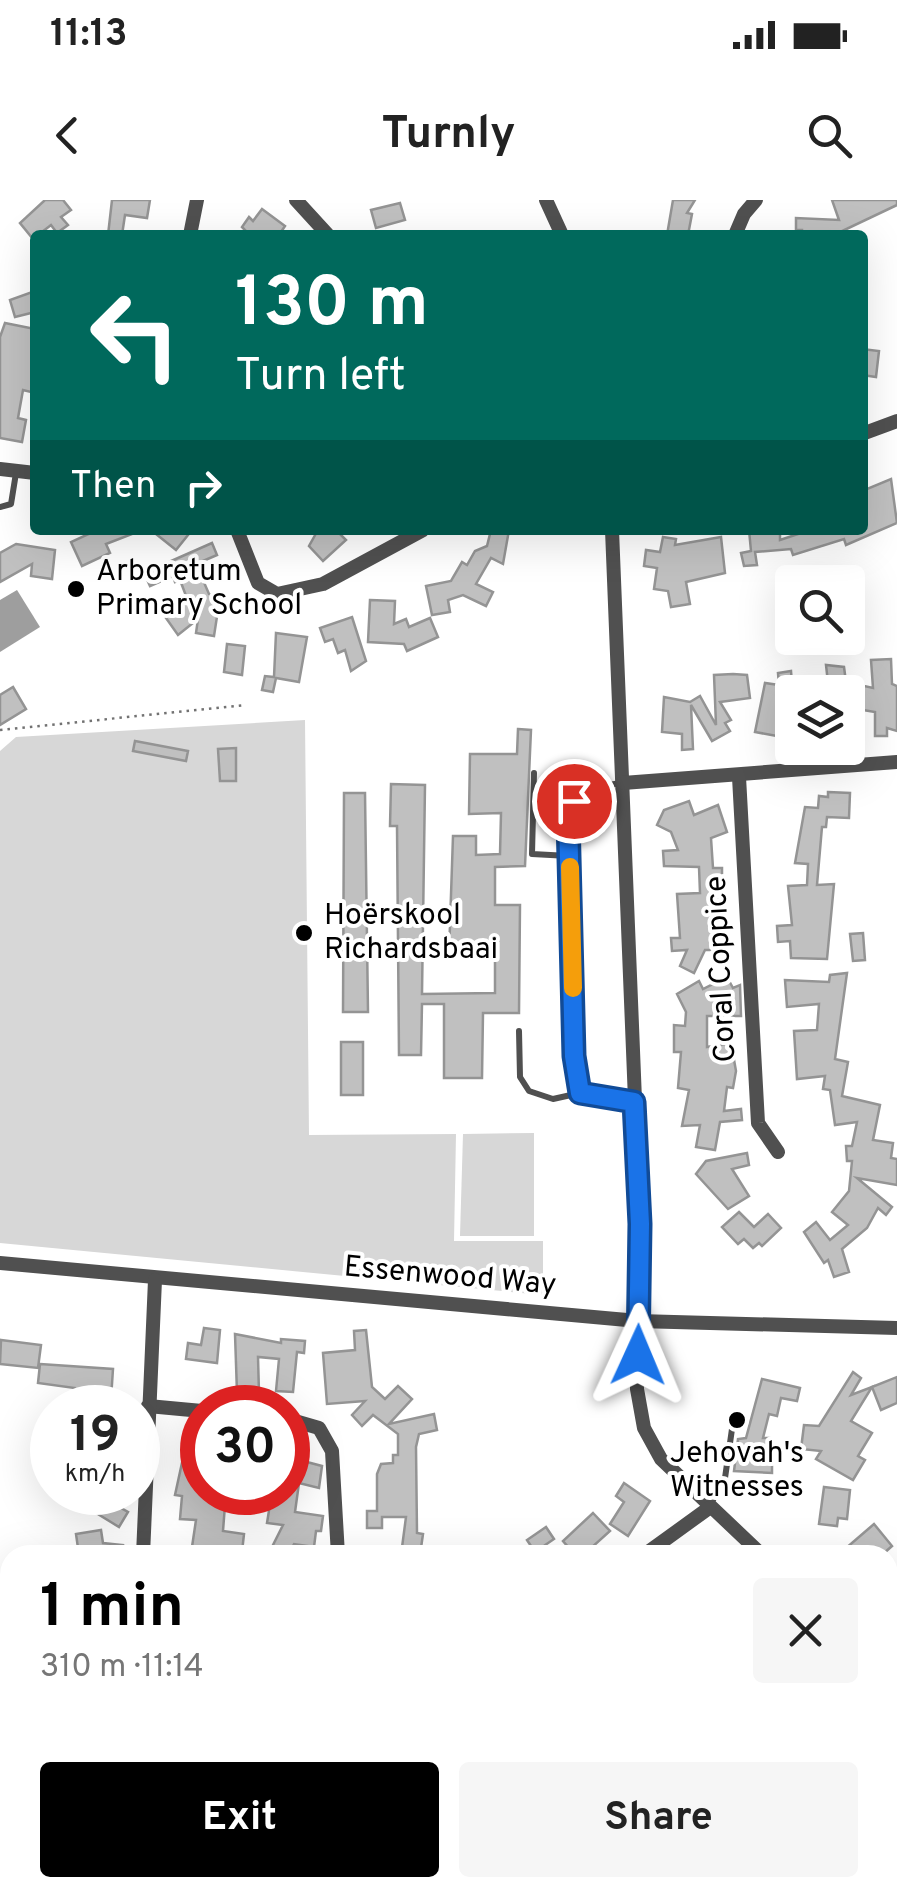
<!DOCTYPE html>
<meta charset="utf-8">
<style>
body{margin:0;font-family:Overpass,sans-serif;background:#f6f6f6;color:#222;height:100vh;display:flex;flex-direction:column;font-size:38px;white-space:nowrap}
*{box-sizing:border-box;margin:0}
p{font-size:32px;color:#767676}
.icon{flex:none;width:55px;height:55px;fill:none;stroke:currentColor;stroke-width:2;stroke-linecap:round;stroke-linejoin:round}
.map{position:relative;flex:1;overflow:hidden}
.side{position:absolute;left:0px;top:1345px;width:898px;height:352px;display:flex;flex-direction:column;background:#fff;border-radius:30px 30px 0 0;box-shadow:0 10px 40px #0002}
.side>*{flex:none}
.hud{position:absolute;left:30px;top:30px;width:838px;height:305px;border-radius:10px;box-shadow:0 10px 40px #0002;background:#00695c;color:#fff;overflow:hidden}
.tools{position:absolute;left:775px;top:365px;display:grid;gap:20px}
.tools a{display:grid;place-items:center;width:90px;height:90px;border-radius:10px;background:#fff;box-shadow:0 10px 40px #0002;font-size:50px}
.speed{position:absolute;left:30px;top:1185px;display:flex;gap:20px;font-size:50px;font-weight:700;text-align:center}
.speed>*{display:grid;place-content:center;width:130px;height:130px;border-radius:50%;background:#fff;box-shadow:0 10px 40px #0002;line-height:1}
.speed small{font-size:25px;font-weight:400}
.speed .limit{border:15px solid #d22;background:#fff;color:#111}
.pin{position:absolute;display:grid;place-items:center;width:85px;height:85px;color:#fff;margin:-42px;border:5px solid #fff;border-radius:50%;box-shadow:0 2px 10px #0007}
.me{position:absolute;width:110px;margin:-55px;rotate:1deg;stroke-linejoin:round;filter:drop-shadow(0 0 8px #0008)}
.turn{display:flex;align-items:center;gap:35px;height:210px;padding:0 40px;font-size:45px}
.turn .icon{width:130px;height:130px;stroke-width:2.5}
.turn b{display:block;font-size:70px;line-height:85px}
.then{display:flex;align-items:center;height:95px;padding:0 40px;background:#0003;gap:20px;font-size:38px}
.round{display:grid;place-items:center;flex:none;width:105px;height:105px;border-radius:10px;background:#f6f6f6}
.summary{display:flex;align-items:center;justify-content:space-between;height:170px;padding:0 40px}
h1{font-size:60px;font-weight:700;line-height:75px;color:#000}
.primary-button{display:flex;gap:20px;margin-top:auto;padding:20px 40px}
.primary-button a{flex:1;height:115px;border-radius:10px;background:#000;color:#fff;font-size:40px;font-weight:700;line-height:115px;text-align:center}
.primary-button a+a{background:#f6f6f6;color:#222}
.status{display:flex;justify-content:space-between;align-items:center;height:70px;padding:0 50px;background:#fff;direction:ltr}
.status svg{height:28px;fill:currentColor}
header{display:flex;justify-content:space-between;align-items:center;height:130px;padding:0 40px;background:#fff;font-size:45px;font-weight:700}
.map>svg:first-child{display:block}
</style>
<div class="status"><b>11:13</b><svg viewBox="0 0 49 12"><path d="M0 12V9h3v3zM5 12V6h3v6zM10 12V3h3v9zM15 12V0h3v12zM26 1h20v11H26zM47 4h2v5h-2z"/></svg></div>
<header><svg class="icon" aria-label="back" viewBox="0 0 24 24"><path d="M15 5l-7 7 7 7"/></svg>Turnly<svg class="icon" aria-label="search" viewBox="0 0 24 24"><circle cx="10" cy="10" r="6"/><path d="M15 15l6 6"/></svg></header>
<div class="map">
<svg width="897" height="1697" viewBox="0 0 897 1697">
<rect width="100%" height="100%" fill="#fff"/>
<g fill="#d7d7d7">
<polygon points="305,520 309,935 456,934 454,1041 543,1041 543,1095 0,1043 0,551 16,537"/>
<polygon points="534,933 534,1036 460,1036 463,934"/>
</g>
<polygon fill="#9e9e9e" points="17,390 40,427 0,452 0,400"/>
<g fill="#c0c0c0" stroke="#949494" stroke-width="2.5">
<polygon points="45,0 63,0 71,10 61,17 68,25 57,33 51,25 33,39 20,23"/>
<polygon points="112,0 150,0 147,18 125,15 122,35 108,35"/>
<polygon points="673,0 695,0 687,13 692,14 688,35 667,35"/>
<polygon points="832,0 897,0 897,5 834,35 802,35 802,30 796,30 796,18 839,20"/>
<polygon points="400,3 405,20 376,28 371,10"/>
<polygon points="262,9 285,26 279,35 243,35 246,31 242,27 249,17 253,21"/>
<polygon points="35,91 35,112 15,117 10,100"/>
<polygon points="5,123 35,129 35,193 23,190 18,218 26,220 22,242 0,238 0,137"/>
<polygon points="862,149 879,151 876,177 862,175"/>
<polygon points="891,279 897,323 846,345 844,339 793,355 791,349 755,352 757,365 744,366 741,353 751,351 749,330 780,330 780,340 810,330 862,330 862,291"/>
<polygon points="97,330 140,330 140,331 106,344 110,353 82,366 71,342"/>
<polygon points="151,330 192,330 176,350"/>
<polygon points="318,330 336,330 346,340 323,361 309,346"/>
<polygon points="491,330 509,330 503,364 491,358 476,384 493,392 486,406 463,395 448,400 450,412 432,415 426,386 451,381 462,362 467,365 475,351 487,346"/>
<polygon points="663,337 676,339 675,345 721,337 725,373 686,382 690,404 671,407 668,391 654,389 657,368 644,366 646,350 660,352"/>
<polygon points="212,343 217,355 196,364 209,394 230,400 227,411 218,410 214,436 196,433 198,419 178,435 166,418 188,401 180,380 175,382 173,376 150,386 144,373"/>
<polygon points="16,344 55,350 52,379 31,376 32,364 0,382 0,353"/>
<polygon points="370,400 395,401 394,424 406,419 409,427 430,418 438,437 407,451 404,444 368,442"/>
<polygon points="352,417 366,461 351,471 345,450 338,453 333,439 325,442 320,428"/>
<polygon points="276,433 307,437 299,482 276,478 273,492 262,490 265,476 274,477"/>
<polygon points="227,444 245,446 242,475 224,472"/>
<polygon points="891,459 892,484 897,486 897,531 887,528 887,536 875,536 875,512 857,509 853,531 848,530 848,492 829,492 826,465 844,467 846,482 873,488 871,460"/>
<polygon points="791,471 792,483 814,488 813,492 792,492 792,512 782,513 777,536 755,532 765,483 779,485 778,473"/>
<polygon points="733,474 747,475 750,498 720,502 731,520 725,523 730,531 712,541 691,505 693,549 682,550 682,534 662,532 664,497 690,502 700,496 716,525 714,475"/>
<polygon points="13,487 26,509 0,525 0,495"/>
<polygon points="518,529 531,530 525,666 495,667 495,705 520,705 519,813 483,813 482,878 444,878 444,804 422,804 421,855 399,855 397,626 390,626 391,584 425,585 422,794 495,793 495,750 449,754 453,636 476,636 476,655 500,654 501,613 469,614 470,554 517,554"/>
<polygon points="135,541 188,551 186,561 133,551"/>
<polygon points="236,548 236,581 220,581 218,549"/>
<polygon points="828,592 850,593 849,618 827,617 826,627 822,627 817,685 834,684 827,759 791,758 790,741 778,742 777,726 792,725 788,686 807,685 808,664 795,663 805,607 818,608 819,596 828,597"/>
<polygon points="344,593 365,593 368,812 343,812"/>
<polygon points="689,601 694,615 718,605 727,632 711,638 713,668 722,668 722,681 716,681 725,750 705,750 694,773 680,766 687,750 672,751 671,738 680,738 677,694 700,693 699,667 664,666 663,651 678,650 671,632 657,625 664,610"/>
<polygon points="863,733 865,760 853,761 850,734"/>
<polygon points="847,773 835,859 848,862 842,896 880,905 873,940 893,943 891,958 897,959 897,985 857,978 892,1007 886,1015 878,1008 867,1028 842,1049 849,1072 834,1077 828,1060 824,1063 804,1032 816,1022 830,1040 848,1025 832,1012 849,991 852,961 847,961 846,946 852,946 857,922 835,925 830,890 823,889 825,876 797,879 794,831 817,830 819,804 787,807 785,780 829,782 830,775"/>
<polygon points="727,777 733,788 740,785 741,816 707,816 707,847 731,843 736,871 733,888 727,887 724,911 741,909 742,920 720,922 715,950 696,947 700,925 682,926 689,890 678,888 681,852 674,852 674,825 685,826 686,812 677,794 699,781 703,789"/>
<rect x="341" y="842" width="22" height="53"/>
<polygon points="747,953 749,965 732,969 749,996 728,1009 696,974 706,961"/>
<polygon points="739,1012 754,1027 768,1014 781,1028 762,1046 759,1043 753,1048 744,1039 738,1044 722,1027"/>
<polygon points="204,1128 220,1130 217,1163 186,1159 188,1143 201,1145"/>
<polygon points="366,1130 372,1187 385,1199 398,1186 412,1199 389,1224 434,1214 437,1230 419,1234 416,1247 417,1333 423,1334 420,1355 401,1355 406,1317 382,1317 382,1328 367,1328 367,1311 377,1311 377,1274 381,1264 393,1263 393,1255 398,1255 398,1234 373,1215 362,1226 352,1215 365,1201 327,1204 323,1153 355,1150 354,1131"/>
<polygon points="235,1134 281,1143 281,1139 305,1141 304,1153 297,1152 293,1192 276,1191 279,1159 258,1157 259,1193 237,1193"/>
<polygon points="1,1140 41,1145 38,1168 0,1164"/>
<polygon points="40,1164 113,1169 111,1199 75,1196 75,1188 38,1183"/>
<polygon points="853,1172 861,1178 851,1195 872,1187 851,1221 872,1233 858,1256 865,1260 853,1280 816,1259 821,1251 801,1249 804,1225 819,1226"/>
<polygon points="897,1177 897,1203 881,1210 872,1187"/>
<polygon points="762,1179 800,1188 797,1201 781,1198 777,1216 769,1214 763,1238 772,1238 772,1273 734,1271 738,1239 746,1238"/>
<polygon points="185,1249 202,1250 202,1292 226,1292 223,1331 244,1334 242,1352 192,1347 196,1320 180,1319 182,1296 175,1295"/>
<polygon points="288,1257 322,1266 319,1288 299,1283 295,1312 323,1316 321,1331 316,1331 314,1347 294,1344 288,1355 268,1355 283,1325 267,1323 272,1292 288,1292"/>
<polygon points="624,1283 650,1301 628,1336 610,1324 624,1302 616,1296"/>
<polygon points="824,1287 850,1290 847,1319 838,1318 837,1326 819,1324"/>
<polygon points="62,1292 106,1292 103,1298 128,1312 119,1327"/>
<polygon points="593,1313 610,1331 591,1348 597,1355 575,1355 563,1341"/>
<polygon points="874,1324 892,1346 882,1355 838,1355"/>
<polygon points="546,1327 554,1339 535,1352 527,1340"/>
<polygon points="101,1330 103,1343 123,1345 122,1355 79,1355 76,1334"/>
</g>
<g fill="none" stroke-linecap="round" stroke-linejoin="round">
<polyline stroke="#727272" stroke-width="2.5" stroke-dasharray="2.5 5" stroke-linecap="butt" points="0,530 246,505"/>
<g stroke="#505050" stroke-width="6">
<polyline points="0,307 11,304 16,273"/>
<polyline points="534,573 532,654 569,656"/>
<path d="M620,583C596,587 574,591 569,618L575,856L580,893L633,902"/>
<polyline points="519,831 520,877 529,891 553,899 580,893"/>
<polyline points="709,1307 725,1278 733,1222"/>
</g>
<g stroke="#505050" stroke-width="14">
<polyline points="296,0 328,35"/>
<polyline points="546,0 562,35"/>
<polyline points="190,35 197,0"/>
<polyline points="735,35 744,14 756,0"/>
<polyline points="862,234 897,221"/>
<polyline points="0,269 35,273"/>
<polyline points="237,330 258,383 277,394 323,384 423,330"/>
<polyline points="612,330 640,1024 637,1189 644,1228 661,1259 762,1355"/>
<polyline points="739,577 758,923 778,952"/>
<polyline points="623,583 897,562"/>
<polyline points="0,1063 638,1121 897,1128"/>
<polyline points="148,1206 202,1211"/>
<polyline points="288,1219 319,1228 332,1251 338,1355"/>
<polyline points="143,1355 155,1080"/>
<polyline points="644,1355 709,1308"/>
<polyline points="888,1486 897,1497"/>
<polyline points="888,1596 897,1586"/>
</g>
</g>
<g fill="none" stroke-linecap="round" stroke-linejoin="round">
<g stroke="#114b97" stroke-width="25">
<polyline id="route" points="574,601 568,618 574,856 580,893 634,902 640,1024 638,1155"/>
</g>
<use href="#route" stroke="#1a73e8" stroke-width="18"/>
<polyline stroke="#f59e0b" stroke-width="18" points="570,667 573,788"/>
</g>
<g fill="#000" stroke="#fff" stroke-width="4">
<circle cx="76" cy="389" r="10"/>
<circle cx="304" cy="733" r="10"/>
<circle cx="737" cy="1220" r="10"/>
</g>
<g text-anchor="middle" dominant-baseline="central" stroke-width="8" stroke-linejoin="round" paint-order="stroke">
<g font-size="30" fill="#000" stroke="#fff" text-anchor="start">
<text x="96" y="372">Arboretum<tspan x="96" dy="34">Primary School</tspan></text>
<text x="324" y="716">Hoërskool<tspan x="324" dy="34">Richardsbaai</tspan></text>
<text x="737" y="1254" text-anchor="middle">Jehovah's<tspan x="737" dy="34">Witnesses</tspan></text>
</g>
<g font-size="30" fill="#000" stroke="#fff">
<text transform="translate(722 769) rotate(-93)">Coral Coppice</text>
<text transform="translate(450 1077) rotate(5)">Essenwood Way</text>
</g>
</g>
</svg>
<div class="tools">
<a><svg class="icon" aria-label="search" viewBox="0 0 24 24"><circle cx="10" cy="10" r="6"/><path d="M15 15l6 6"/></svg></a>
<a><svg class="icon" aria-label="layers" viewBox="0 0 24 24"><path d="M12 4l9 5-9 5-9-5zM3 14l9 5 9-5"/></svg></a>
</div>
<div class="speed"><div>19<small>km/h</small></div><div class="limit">30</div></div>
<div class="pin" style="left:574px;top:601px;background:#d93025"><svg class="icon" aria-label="arrive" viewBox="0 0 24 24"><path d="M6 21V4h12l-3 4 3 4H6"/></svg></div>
<svg class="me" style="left:638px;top:1155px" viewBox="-20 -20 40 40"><path d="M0-17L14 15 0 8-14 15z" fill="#1a73e8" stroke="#fff" stroke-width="4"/></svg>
<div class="hud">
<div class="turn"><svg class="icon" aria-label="left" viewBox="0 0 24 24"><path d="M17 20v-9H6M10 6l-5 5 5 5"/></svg><div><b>130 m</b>Turn left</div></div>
<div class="then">Then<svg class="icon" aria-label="right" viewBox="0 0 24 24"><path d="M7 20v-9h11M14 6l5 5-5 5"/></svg></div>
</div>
<section class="side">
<div class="summary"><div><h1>1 min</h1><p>310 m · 11:14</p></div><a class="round"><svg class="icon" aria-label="close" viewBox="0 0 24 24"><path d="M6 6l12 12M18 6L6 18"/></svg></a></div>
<div class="primary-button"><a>Exit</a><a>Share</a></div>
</section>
</div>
